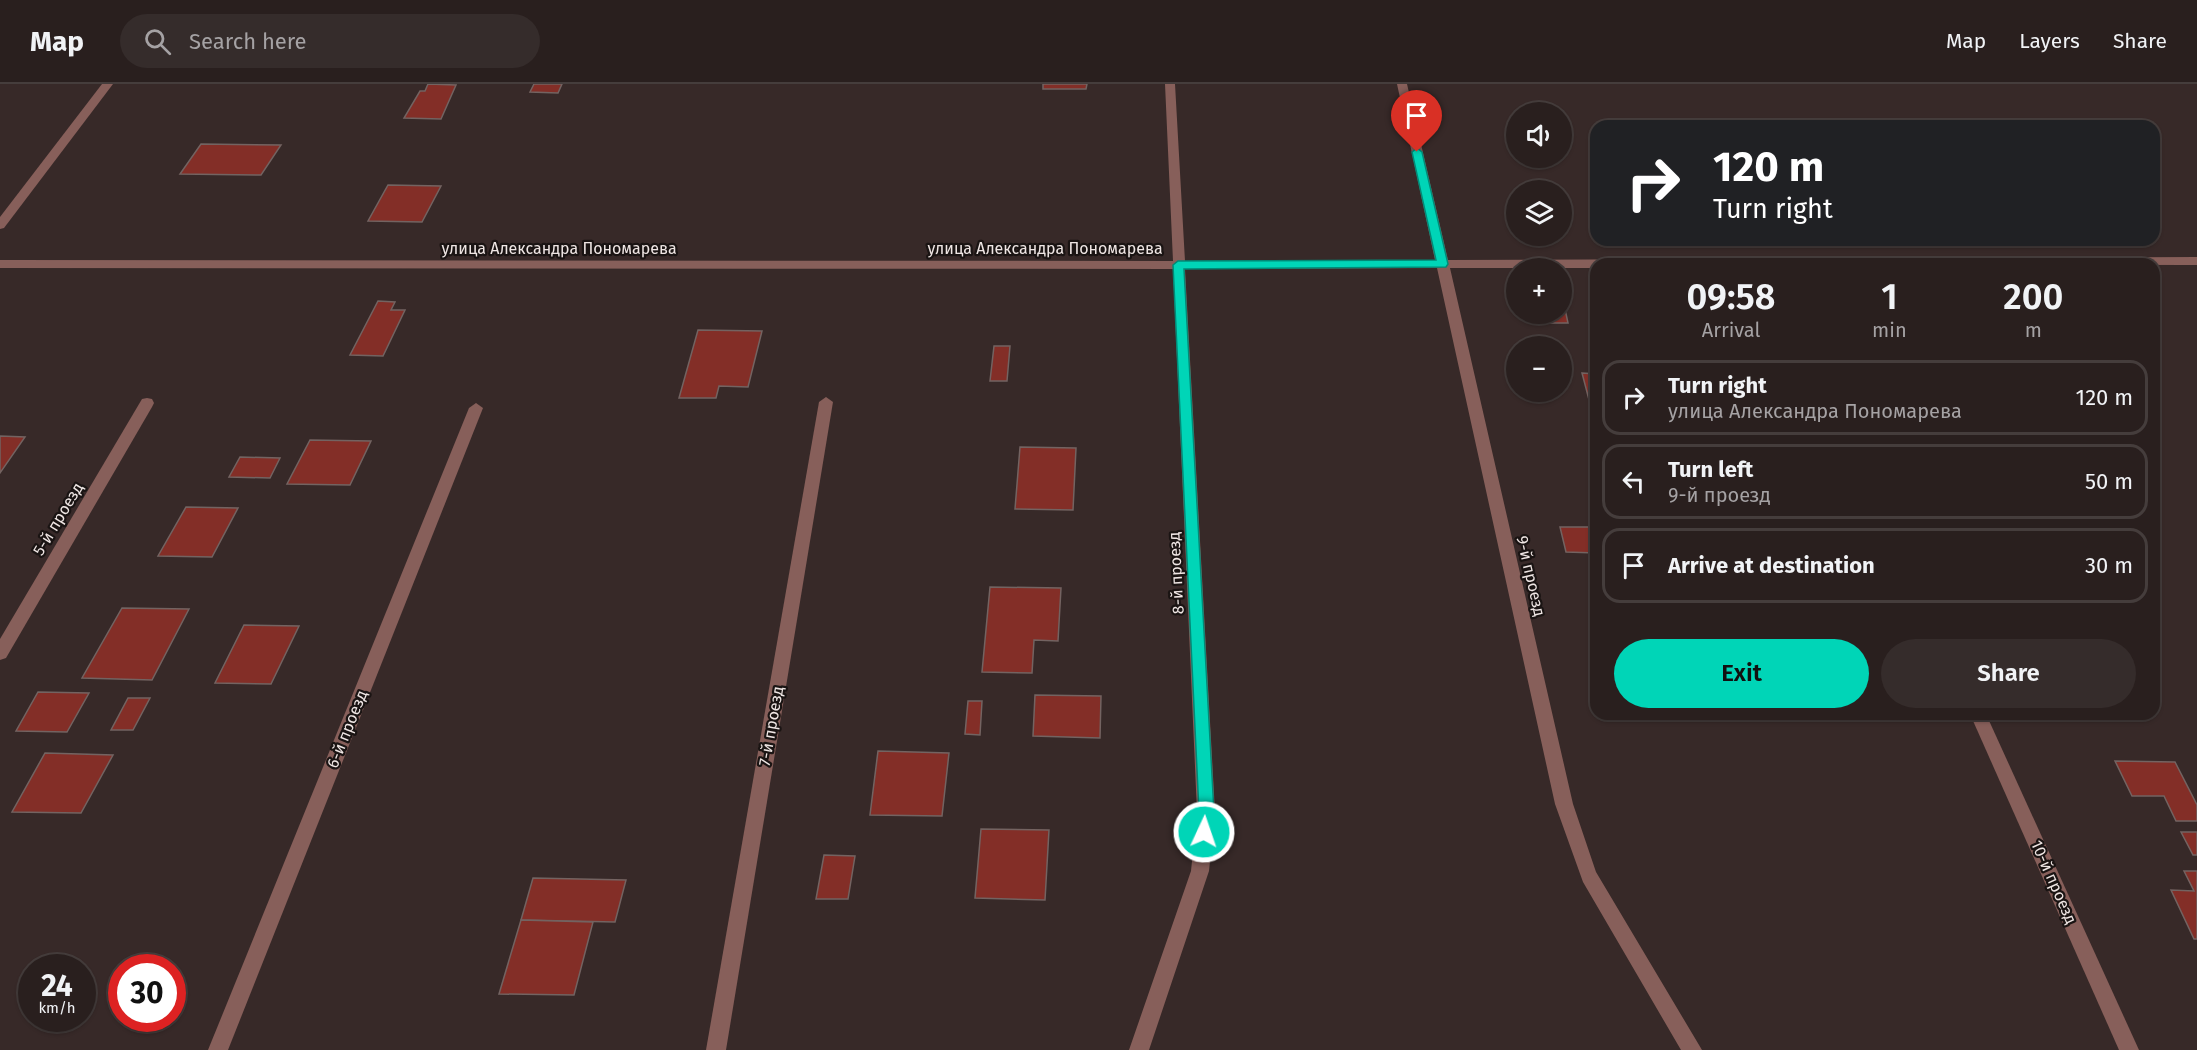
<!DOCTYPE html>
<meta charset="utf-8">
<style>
body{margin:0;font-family:"Fira Sans",sans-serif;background:#352c2b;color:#f1f3f6;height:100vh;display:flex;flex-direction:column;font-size:22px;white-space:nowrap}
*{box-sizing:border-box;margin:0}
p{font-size:20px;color:#a5a2a4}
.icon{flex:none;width:33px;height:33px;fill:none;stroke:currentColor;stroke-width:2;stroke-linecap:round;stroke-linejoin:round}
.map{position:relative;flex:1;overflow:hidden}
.sheet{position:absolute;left:1590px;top:174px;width:570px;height:462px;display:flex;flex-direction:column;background:#291f1e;border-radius:18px;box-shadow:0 2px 4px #0004,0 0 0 2px #453d3c}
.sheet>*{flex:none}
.top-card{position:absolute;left:1590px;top:36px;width:570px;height:126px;border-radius:18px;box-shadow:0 2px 4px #0004,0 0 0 2px #453d3c;background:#202124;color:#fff;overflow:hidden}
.tools{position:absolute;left:1506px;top:18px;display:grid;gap:12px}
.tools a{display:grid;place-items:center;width:66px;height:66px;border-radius:50%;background:#291f1e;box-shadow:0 2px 4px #0004,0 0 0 2px #453d3c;font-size:30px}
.speed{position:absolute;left:18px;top:870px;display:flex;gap:12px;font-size:30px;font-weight:700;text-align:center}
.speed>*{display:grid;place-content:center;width:78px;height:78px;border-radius:50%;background:#291f1e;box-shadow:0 2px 4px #0004,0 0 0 2px #453d3c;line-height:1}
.speed small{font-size:15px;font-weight:400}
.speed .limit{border:9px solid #d22;background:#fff;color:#111}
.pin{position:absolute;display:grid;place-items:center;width:51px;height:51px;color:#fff;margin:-62px -26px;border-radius:50% 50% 50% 0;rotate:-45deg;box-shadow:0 0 6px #0007}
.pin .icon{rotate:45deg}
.me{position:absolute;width:66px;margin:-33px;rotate:3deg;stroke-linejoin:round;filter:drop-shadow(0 0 4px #0008)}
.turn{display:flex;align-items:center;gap:21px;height:126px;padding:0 24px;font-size:27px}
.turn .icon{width:78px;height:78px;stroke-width:2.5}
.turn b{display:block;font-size:42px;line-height:51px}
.eta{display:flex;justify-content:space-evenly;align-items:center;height:102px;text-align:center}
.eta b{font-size:36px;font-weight:600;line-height:42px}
.button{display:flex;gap:12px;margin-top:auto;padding:12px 24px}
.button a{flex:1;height:69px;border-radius:36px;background:#00d5b7;color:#111;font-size:24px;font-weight:600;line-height:69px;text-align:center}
.button a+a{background:#352c2b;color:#f1f3f6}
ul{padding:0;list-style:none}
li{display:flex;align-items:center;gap:18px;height:75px;margin:0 12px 9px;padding:0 12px;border:3px solid #453d3c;border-radius:18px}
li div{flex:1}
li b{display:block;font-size:22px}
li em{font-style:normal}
header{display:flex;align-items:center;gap:36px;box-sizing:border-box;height:84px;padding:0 30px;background:#291f1e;border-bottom:2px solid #453d3c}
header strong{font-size:28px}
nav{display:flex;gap:33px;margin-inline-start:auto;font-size:21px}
.search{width:420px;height:54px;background:#352c2b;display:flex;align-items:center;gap:15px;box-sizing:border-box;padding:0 21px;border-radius:33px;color:#a5a2a4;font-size:22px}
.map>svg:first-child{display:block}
</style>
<header>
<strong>Map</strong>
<div class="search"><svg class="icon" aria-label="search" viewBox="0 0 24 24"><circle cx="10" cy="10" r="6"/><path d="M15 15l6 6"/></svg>Search here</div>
<nav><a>Map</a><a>Layers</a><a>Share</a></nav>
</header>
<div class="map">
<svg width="2197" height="966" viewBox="0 0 2197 966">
<rect width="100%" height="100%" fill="#372928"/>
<g fill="#832e27" stroke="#736361" stroke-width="1.5">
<polygon points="428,0 456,1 441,35 404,34 420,7 425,7"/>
<polygon points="534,0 562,0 558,9 530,8"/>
<polygon points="1043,0 1087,0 1086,5 1043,5"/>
<polygon points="201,60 281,61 261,91 180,90"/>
<polygon points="388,101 441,102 422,138 368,137"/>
<polygon points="378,217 395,218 391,226 405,226 383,272 350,271"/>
<polygon points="1562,225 1565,225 1568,239 1534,239 1531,230 1562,230"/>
<polygon points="698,246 762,247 748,303 719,302 716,314 679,314"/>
<polygon points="994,262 1010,262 1007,297 990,297"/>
<polygon points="1582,289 1596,290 1596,331 1593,331"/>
<polygon points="0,352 25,353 0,389"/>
<polygon points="310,356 371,357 350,401 287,400"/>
<polygon points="1020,363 1076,364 1073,426 1015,425"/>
<polygon points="240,373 280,374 270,394 229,393"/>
<polygon points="186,423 238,424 212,473 158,472"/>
<polygon points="1560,443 1591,443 1596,469 1566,468"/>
<polygon points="990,503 1061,504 1058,557 1034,556 1032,589 982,588"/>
<polygon points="122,524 189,525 152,596 82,594"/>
<polygon points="244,541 299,542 271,600 215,599"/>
<polygon points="38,608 89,609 67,648 16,647"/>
<polygon points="1035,611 1101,612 1100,654 1033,652"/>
<polygon points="128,614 150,614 133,646 111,646"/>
<polygon points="968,617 982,617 980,651 965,650"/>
<polygon points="878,667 949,669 942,732 870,731"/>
<polygon points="45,669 113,671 81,729 12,728"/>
<polygon points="2115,677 2175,678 2197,721 2197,737 2176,737 2164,712 2132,712"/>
<polygon points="981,745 1049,746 1045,816 975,814"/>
<polygon points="2181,748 2197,748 2197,771 2193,771"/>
<polygon points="824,771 855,772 848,815 816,815"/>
<polygon points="2184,787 2197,787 2197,855 2194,855 2171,806 2194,807"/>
<polygon points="533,794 626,796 615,838 521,836"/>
<polygon points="521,836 593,838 574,911 499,910"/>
</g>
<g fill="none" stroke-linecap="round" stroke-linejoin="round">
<g fill="#875f5a" fill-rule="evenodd">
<polygon points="102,0 113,0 4,144 0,145 0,133"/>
<polygon points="1165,0 1175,0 1185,177 1435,176 1397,0 1407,0 1448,176 2197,173 2197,181 1596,180 1596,184 1450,184 1573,720 1596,788 1702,966 1681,966 1583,798 1555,720 1437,184 1185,185 1215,728 1209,787 1149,966 1129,966 1191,787 1197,728 1173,185 0,184 0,176 1173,177"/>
<polygon points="826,313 833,318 726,966 706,966 819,318"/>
<polygon points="147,314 152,315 154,319 152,323 6,574 0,576 0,555 142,315"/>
<polygon points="476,319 483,324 228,966 208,966 469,324"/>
<polygon points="1970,630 1986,630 2139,966 2119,966"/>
</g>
</g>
<polygon fill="#00d5b7" stroke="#008a77" stroke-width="1.5" points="1417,64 1422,68 1448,180 1446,183 1184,185 1214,728 1210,753 1204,755 1199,753 1197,748 1199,728 1173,181 1178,177 1436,176 1412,68"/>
<g text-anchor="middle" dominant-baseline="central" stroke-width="4.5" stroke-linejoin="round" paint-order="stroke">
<g font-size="16" fill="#efe6e4" stroke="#1a1413">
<text x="559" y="164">улица Александра Пономарева</text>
<text x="1045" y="164">улица Александра Пономарева</text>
<text transform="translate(58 435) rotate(-59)">5-й проезд</text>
<text transform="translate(1176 489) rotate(-93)">8-й проезд</text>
<text transform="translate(1531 492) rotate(77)">9-й проезд</text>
<text transform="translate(771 642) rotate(-80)">7-й проезд</text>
<text transform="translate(347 645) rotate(-68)">6-й проезд</text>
<text transform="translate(2054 798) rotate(66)">10-й проезд</text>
</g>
</g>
</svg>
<div class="tools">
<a><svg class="icon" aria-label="sound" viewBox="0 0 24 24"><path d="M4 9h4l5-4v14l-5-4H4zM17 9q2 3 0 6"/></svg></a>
<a><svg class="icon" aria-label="layers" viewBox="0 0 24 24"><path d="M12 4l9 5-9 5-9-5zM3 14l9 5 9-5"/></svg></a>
<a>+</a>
<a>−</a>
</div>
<div class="speed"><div>24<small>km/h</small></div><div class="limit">30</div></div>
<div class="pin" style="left:1417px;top:68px;background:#d93025"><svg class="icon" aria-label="arrive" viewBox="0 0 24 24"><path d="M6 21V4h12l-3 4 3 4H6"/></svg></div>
<svg class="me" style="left:1204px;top:748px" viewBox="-20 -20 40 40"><circle r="17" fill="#00d5b7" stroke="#fff" stroke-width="3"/><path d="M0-11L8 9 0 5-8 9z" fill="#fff"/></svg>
<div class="top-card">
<div class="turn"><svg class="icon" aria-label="right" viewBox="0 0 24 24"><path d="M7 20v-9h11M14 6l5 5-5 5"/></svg><div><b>120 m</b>Turn right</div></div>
</div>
<section class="sheet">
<div class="eta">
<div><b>09:58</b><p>Arrival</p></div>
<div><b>1</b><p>min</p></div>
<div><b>200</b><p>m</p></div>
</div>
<ul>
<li><svg class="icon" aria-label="right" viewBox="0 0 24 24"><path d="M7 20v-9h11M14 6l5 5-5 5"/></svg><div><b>Turn right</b><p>улица Александра Пономарева</p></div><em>120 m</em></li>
<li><svg class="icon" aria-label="left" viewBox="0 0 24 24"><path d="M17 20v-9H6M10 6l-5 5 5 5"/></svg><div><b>Turn left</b><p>9-й проезд</p></div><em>50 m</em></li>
<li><svg class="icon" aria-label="arrive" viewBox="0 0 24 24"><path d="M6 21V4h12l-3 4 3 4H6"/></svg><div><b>Arrive at destination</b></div><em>30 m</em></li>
</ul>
<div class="button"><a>Exit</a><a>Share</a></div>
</section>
</div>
